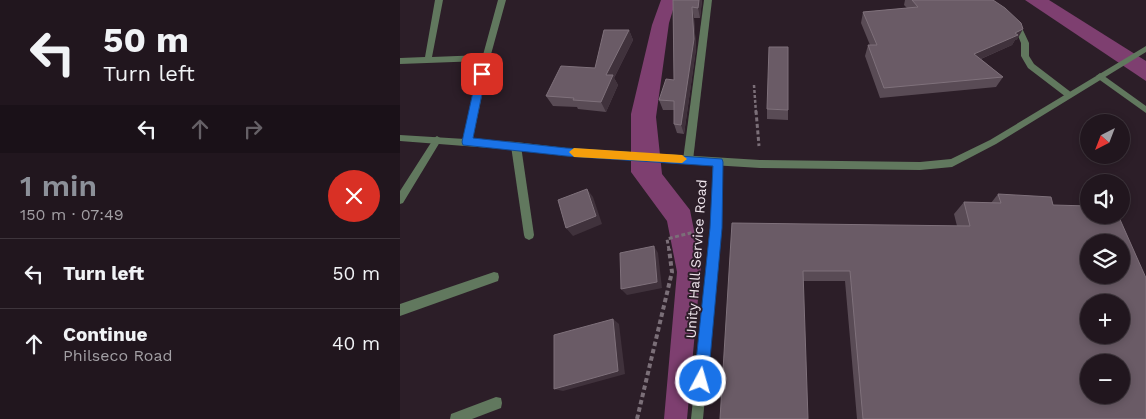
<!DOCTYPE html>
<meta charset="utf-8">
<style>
body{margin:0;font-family:"Work Sans",sans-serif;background:#291f27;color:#f1f3f6;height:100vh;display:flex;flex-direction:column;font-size:19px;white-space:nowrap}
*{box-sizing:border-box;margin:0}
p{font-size:16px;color:#a29fa4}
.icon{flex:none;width:28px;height:28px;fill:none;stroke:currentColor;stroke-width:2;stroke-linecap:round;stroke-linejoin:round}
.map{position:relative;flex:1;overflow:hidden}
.side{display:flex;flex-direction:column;background:#21161e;width:400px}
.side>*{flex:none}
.banner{background:#21161e;color:#f1f3f6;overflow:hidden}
.needle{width:32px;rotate:222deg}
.controls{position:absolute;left:680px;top:114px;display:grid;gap:10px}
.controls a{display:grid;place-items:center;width:50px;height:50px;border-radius:50%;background:#21161e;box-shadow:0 2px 8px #0003,0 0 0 1px #3e353c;font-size:25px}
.pin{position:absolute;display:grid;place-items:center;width:42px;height:42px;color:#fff;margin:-21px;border-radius:10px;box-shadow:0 2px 8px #0006}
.me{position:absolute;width:55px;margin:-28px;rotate:6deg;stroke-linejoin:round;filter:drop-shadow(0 0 4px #0008)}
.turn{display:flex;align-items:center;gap:18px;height:105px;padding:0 20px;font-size:22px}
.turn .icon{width:65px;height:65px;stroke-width:2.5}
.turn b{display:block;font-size:35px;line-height:42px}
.lanes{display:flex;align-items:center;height:48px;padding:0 20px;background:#0003;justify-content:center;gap:25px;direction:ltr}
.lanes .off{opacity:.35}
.round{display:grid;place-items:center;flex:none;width:52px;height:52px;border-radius:26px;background:#291f27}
.headline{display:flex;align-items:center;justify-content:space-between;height:85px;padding:0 20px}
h1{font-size:30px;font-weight:600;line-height:38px;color:#8c9099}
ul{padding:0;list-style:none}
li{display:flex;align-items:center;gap:15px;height:70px;padding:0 20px;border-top:1px solid #3e353c}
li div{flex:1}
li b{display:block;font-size:19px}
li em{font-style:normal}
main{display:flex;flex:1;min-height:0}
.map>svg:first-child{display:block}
</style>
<main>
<section class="side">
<div class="banner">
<div class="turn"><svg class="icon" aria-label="left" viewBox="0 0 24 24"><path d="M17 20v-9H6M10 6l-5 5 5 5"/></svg><div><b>50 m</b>Turn left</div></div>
<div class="lanes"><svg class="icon" aria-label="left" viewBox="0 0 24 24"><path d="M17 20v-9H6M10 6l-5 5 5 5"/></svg><svg class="icon off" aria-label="ahead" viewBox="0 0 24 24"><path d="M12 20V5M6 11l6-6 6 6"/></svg><svg class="icon off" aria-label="right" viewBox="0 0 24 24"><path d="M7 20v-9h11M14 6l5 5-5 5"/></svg></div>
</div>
<div class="headline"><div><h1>1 min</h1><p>150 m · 07:49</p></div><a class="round" style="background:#d93025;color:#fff"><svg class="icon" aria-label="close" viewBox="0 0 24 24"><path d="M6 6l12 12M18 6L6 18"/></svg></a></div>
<ul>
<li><svg class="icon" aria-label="left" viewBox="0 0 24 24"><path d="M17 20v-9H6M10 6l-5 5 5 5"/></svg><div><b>Turn left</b></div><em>50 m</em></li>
<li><svg class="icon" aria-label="ahead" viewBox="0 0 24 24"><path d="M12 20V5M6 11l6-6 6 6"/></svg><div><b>Continue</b><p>Philseco Road</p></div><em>40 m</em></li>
</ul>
</section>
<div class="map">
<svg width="746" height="419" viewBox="0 0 746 419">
<rect width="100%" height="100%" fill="#2c1e28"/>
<g fill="#7e3f70">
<polygon points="261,0 276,0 269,23 256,117 262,174 290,210 301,266 287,419 264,419 277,272 267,221 231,172 231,114 252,25"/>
<polygon points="625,0 649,0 746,61 746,81"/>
</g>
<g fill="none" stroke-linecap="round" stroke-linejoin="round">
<polyline stroke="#7b6f78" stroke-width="2.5" stroke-dasharray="3 2" stroke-linecap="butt" points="354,85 356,113"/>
<g stroke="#7b6f78" stroke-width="3" stroke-dasharray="4 2.5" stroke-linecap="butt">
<polyline points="356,111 359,146"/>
<polyline points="269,250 267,239 298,231"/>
</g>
<polyline stroke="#7b6f78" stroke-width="4" stroke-dasharray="4.5 3" stroke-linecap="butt" points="237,419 272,272 269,249"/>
<g fill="#61785e" fill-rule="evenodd">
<polygon points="35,0 43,0 32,57 83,55 98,0 106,0 90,58 72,142 67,146 62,142 81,61 0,64 0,58 25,57"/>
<polygon points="116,142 121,146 134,235 133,238 129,240 125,238 124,235 111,146"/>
<polygon points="318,158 323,162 321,229 303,419 291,419 311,229 313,162"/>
</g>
<g fill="#61785e" fill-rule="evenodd">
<polygon points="304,0 312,0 293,160 288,164 283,160"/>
<polygon points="609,21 615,21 622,28 629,43 629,56 634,64 672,93 672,97 666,97 628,68 621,56 621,43 616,31 608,23"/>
<polygon points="700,73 746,106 746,113 697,78 696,76"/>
<polygon points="37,136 40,138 42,140 40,142 3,203 0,204 0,191 34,138"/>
<polygon points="94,272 98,273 99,277 98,281 0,316 0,304"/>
<polygon points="96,397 101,398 102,403 101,408 72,419 50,419 51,414"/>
</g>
<polygon fill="#61785e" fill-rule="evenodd" points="746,46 746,52 596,144 552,167 520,170 360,168 166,156 116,150 0,141 0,135 116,142 166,148 360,160 520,162 551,159 590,140"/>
</g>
<g fill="#594b55">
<polygon points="273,0 302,0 300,18 294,18 296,49 284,134 277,133 274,124 274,110 263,110 259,100 274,80"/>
<polygon points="505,0 593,0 617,40 615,40 612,45 581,59 603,77 596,87 480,98 465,56 468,45 470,45 461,23 463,12 507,8 504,5"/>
<polygon points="229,30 233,40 214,78 218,85 206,112 178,109 177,107 153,106 146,96 195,68"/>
<polygon points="367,109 388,110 388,120 367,119"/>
<polygon points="598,194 653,205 746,419 457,419 445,281 403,281 332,223 557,226 554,214 564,202 591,203"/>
</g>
<g fill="#40323c">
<polygon points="299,0 302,0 300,18 298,8"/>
<polygon points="292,7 294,18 296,49 284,134 281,125"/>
<polygon points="623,29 617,40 615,40 612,45 569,64 574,54"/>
<polygon points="229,30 233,40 214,78 218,85 206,112 201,102 206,75"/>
<polygon points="187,189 193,197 202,224 173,236 166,228"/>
<polygon points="254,246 258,253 262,288 227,295 221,289"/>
<polygon points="213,319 219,324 225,374 163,391 154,389"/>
</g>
<g fill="#6a5b66" stroke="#7f717b" fill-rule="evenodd">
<polygon points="273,0 299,0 298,8 292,7 294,39 281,125 274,124 274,101 259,100 266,79 274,80"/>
<polygon points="512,0 593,0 605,8 621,23 623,29 615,33 618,35 574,54 603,77 484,88 468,45 477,45 463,12 518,7"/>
<polygon points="204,30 229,30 206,75 213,75 201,102 173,100 174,98 146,96 161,66 195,68"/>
<polygon points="369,47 388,47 388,110 367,109"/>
<polygon points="187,189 196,216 166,228 158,200"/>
<path d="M598,194L651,197L653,205L689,206V215H718L746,278V419H463L450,271H403L408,419H320L332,223L570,226L564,202L601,203ZM689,242H721V275H689ZM689,302H721V335H689ZM689,362H721V395H689Z"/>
<polygon points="254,246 257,282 221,289 220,253"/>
<polygon points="213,319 218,371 154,389 154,335"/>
</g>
<polygon fill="#1a73e8" stroke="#114b97" points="82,71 86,74 73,138 166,148 322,159 323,162 322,228 308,381 306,386 301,388 296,386 294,381 310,228 313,166 166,156 63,145 62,142 77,74"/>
<polygon fill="#f59e0b" points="174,148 282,155 287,159 282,163 174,157 169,152"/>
<g text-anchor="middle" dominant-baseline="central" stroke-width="4" stroke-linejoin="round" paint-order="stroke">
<g font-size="14" fill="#f0e6ed" stroke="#2c1e28">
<text transform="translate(296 259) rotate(-86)">Unity Hall Service Road</text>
</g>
</g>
</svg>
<div class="controls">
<a><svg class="needle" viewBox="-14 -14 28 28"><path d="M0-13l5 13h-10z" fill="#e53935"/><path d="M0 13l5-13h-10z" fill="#a29fa4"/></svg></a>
<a><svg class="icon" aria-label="sound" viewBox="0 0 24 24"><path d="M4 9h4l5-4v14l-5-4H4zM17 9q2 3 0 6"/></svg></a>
<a><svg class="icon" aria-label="layers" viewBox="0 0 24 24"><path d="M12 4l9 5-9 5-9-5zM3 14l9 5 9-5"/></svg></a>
<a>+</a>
<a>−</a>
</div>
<div class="pin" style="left:82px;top:74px;background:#d93025"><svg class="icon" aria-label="arrive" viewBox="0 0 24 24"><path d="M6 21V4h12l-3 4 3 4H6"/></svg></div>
<svg class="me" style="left:301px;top:381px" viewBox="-20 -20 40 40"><circle r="17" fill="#1a73e8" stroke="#fff" stroke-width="3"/><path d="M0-11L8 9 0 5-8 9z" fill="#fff"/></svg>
</div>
</main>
